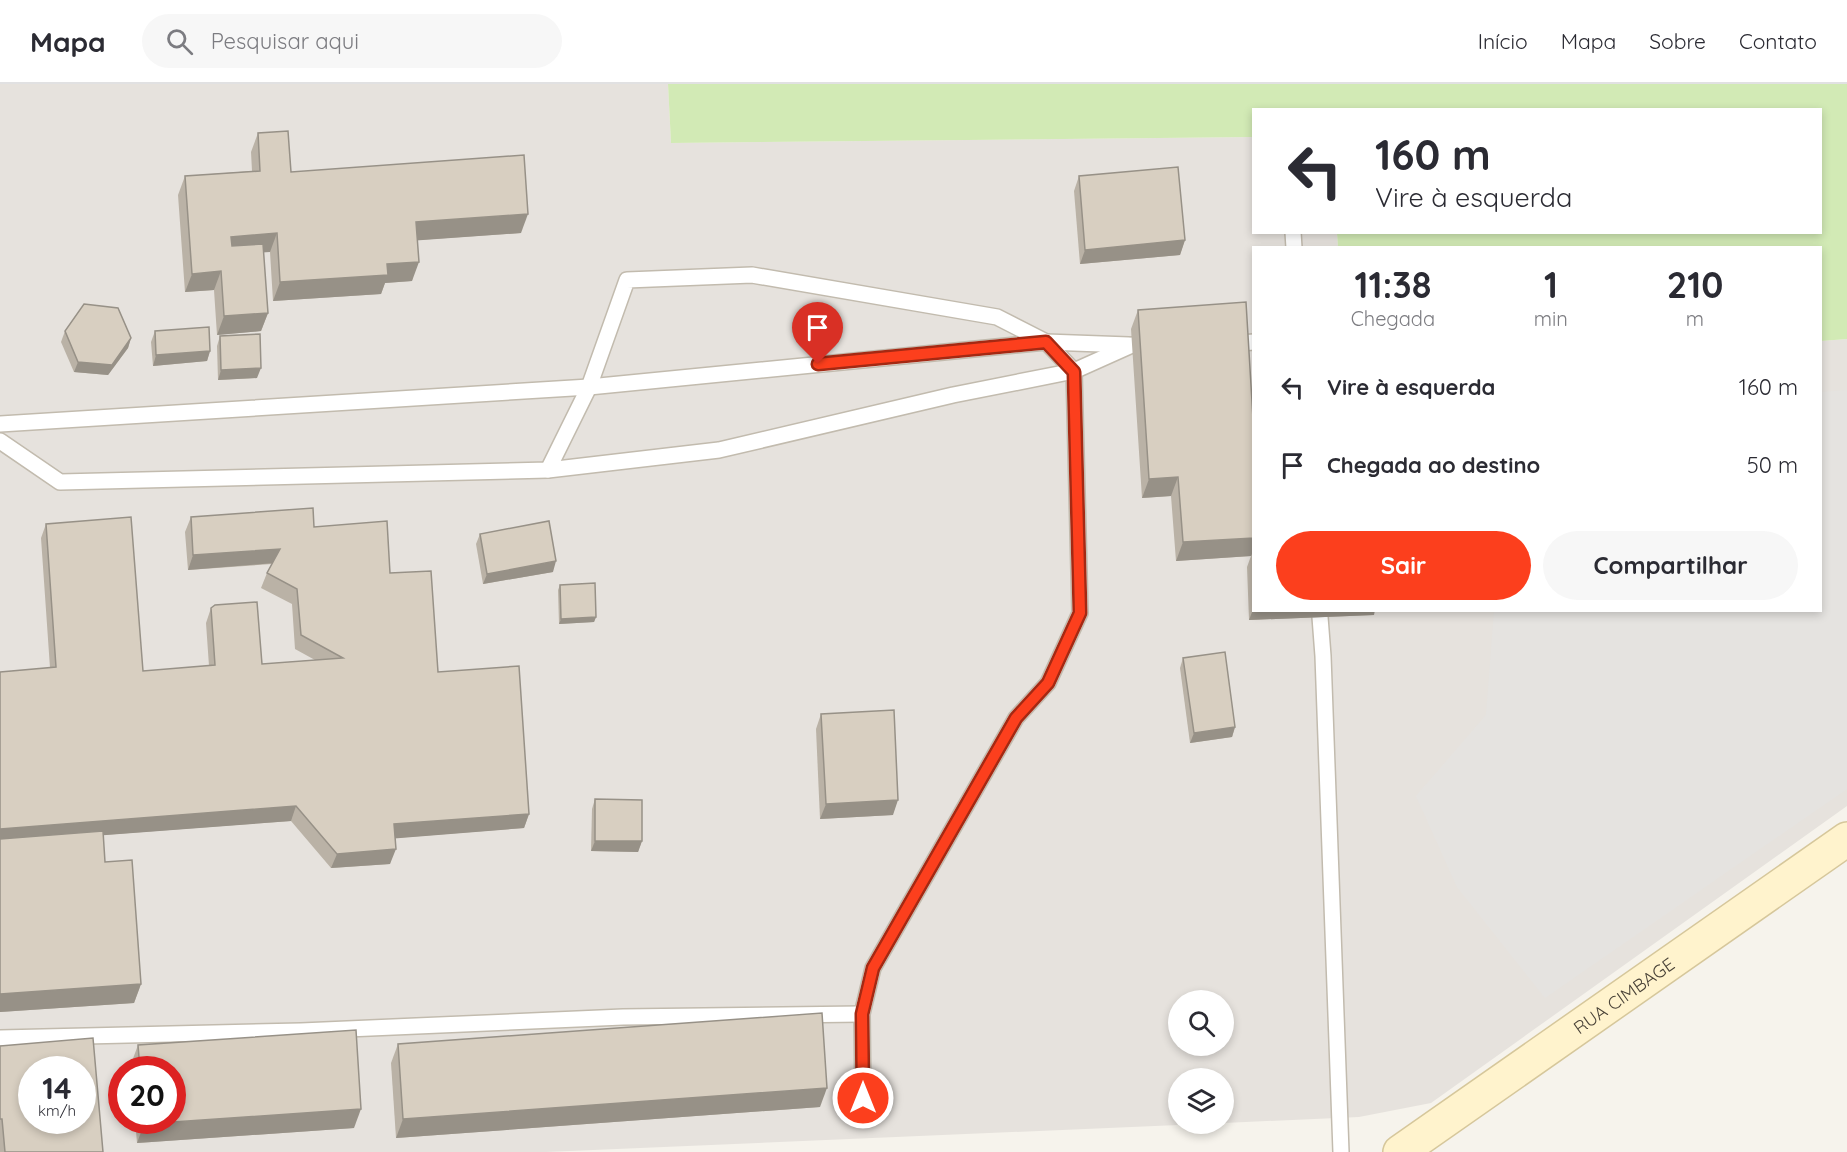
<!DOCTYPE html>
<html lang="pt">
<meta charset="utf-8">
<style>
body{margin:0;font-family:Quicksand,sans-serif;background:#f7f7f7;color:#2b2b33;height:100vh;display:flex;flex-direction:column;font-size:22px;white-space:nowrap}
*{box-sizing:border-box;margin:0}
p{font-size:20px;color:#7c7c81}
.icon{flex:none;width:33px;height:33px;fill:none;stroke:currentColor;stroke-width:2;stroke-linecap:round;stroke-linejoin:round}
.map{position:relative;flex:1;overflow:hidden}
.side{position:absolute;left:1252px;top:162px;width:570px;height:366px;display:flex;flex-direction:column;background:#fff;border-radius:0px;box-shadow:0 3px 9px #0003}
.side>*{flex:none}
.banner{position:absolute;left:1252px;top:24px;width:570px;height:126px;border-radius:0px;box-shadow:0 3px 9px #0003;background:#fff;color:#2b2b33;overflow:hidden}
.fabs{position:absolute;left:1168px;top:906px;display:grid;gap:12px}
.fabs a{display:grid;place-items:center;width:66px;height:66px;border-radius:50%;background:#fff;box-shadow:0 3px 9px #0003;font-size:30px}
.speed{position:absolute;left:18px;top:972px;display:flex;gap:12px;font-size:30px;font-weight:700;text-align:center}
.speed>*{display:grid;place-content:center;width:78px;height:78px;border-radius:50%;background:#fff;box-shadow:0 3px 9px #0003;line-height:1}
.speed small{font-size:15px;font-weight:400}
.speed .limit{border:9px solid #d22;background:#fff;color:#111}
.pin{position:absolute;display:grid;place-items:center;width:51px;height:51px;color:#fff;margin:-62px -26px;border-radius:50% 50% 50% 0;rotate:-45deg;box-shadow:0 0 6px #0007}
.pin .icon{rotate:45deg}
.me{position:absolute;width:66px;margin:-33px;rotate:0deg;stroke-linejoin:round;filter:drop-shadow(0 0 4px #0008)}
.turn{display:flex;align-items:center;gap:21px;height:126px;padding:0 24px;font-size:27px}
.turn .icon{width:78px;height:78px;stroke-width:2.5}
.turn b{display:block;font-size:42px;line-height:51px}
.eta{display:flex;justify-content:space-evenly;align-items:center;height:102px;text-align:center}
.eta b{font-size:36px;font-weight:700;line-height:42px}
.button{display:flex;gap:12px;margin-top:auto;padding:12px 24px}
.button a{flex:1;height:69px;border-radius:36px;background:#fc3f1d;color:#fff;font-size:24px;font-weight:700;line-height:69px;text-align:center}
.button a+a{background:#f7f7f7;color:#2b2b33}
ul{padding:0;list-style:none}
li{display:flex;align-items:center;gap:18px;height:78px;padding:0 24px}
li div{flex:1}
li b{display:block;font-size:22px}
li em{font-style:normal}
header{display:flex;align-items:center;gap:36px;box-sizing:border-box;height:84px;padding:0 30px;background:#fff;border-bottom:2px solid #e1e1e2}
header strong{font-size:28px}
nav{display:flex;gap:33px;margin-inline-start:auto;font-size:21px}
.search{width:420px;height:54px;background:#f7f7f7;display:flex;align-items:center;gap:15px;box-sizing:border-box;padding:0 21px;border-radius:33px;color:#7c7c81;font-size:22px}
.map>svg:first-child{display:block}
</style>
<header>
<strong>Mapa</strong>
<div class="search"><svg class="icon" aria-label="search" viewBox="0 0 24 24"><circle cx="10" cy="10" r="6"/><path d="M15 15l6 6"/></svg>Pesquisar aqui</div>
<nav><a>Início</a><a>Mapa</a><a>Sobre</a><a>Contato</a></nav>
</header>
<div class="map">
<svg width="1847" height="1068" viewBox="0 0 1847 1068">
<rect width="100%" height="100%" fill="#f6f3ec"/>
<path fill="#e6e2dd" fill-rule="evenodd" d="M0,0H668L671,59L1254,53V148L1337,149L1338,163L1254,164V526H1821V257L1847,255V722L1431,1019L1359,1033L1224,1039V994H1179V1040H1201L546,1068H0ZM1179,916H1224V962H1179ZM32,986H82V1036H32ZM122,986H172V1036H122Z"/>
<polygon fill="#d2eab5" points="668,0 1847,0 1847,255 1821,257 1821,164 1338,163 1337,149 1821,148 1821,26 1254,26 1254,53 671,59"/>
<polygon fill="#e5e3e0" points="1847,306 1847,705 1545,914 1457,803 1416,712 1486,631 1494,527 1821,526 1821,308"/>
<g fill="none" stroke-linecap="round" stroke-linejoin="round">
<g stroke="#c2bbae" stroke-width="18">
<g id="lane">
<polyline points="1293,148 1294,164"/>
<polyline points="1240,259 1254,258"/>
<polyline points="0,340 589,303 1046,258 1129,261"/>
<polyline points="0,357 60,398 548,386 719,366 953,311 1074,287 1132,261"/>
<polyline points="548,386 589,303 627,196 752,191 997,233 1046,258 1074,287 1080,529 1048,599 1016,634 873,884 862,930 863,1014"/>
<polyline points="1320,533 1323,572 1341,1068"/>
<polyline points="0,954 301,947 623,933 862,930"/>
</g>
</g>
<g stroke="#d6c79b" stroke-width="36">
<g id="secondary">
<path id="s1" d="M1400,1068L1847,755"/>
</g>
</g>
<use href="#lane" stroke="#fff" stroke-width="15"/>
<use href="#secondary" stroke="#fff3cd" stroke-width="33"/>
</g>
<g fill="#bab2a6">
<polygon points="258,49 291,88 521,149 418,156 412,197 385,199 381,210 273,217 270,168 263,168 268,229 261,247 217,251 214,206 185,208 178,111 185,92 252,87 251,68"/>
<polygon points="1079,92 1185,156 1180,171 1080,180 1074,107"/>
<polygon points="1138,226 1254,351 1254,526 1374,531 1249,536 1247,483 1251,472 1176,477 1171,412 1142,414 1131,245"/>
<polygon points="65,247 131,254 128,264 108,291 74,288 61,258"/>
<polygon points="155,247 210,267 207,277 153,282 151,258"/>
<polygon points="220,252 257,294 218,296 217,262"/>
<polygon points="191,433 314,443 390,489 438,588 529,730 524,744 395,754 390,780 331,784 291,737 103,751 105,778 141,900 134,919 0,928 0,588 50,584 41,454 46,440 143,587 209,582 206,539 211,524 262,580 315,576 295,565 292,520 261,504 267,489 272,480 188,486 185,448"/>
<polygon points="480,450 553,488 483,500 476,460"/>
<polygon points="560,501 596,533 594,538 559,540 558,506"/>
<polygon points="1183,574 1235,643 1232,653 1190,659 1180,584"/>
<polygon points="821,630 893,731 820,735 816,645"/>
<polygon points="595,715 642,757 638,768 591,767 592,725"/>
<polygon points="398,960 820,1023 396,1054 391,979"/>
<polygon points="138,961 354,1044 137,1059 135,1036 172,1036 172,986 132,986 131,980"/>
<polygon points="0,962 103,1068 0,1068"/>
</g>
<g fill="#979187">
<polygon points="528,130 521,149 409,157 416,138"/>
<polygon points="277,149 270,168 224,171 231,153"/>
<polygon points="1185,156 1180,171 1080,180 1085,166"/>
<polygon points="419,178 412,197 385,199 381,210 273,217 280,198 387,180"/>
<polygon points="221,187 214,206 185,208 192,190"/>
<polygon points="268,229 261,247 217,251 224,232"/>
<polygon points="131,254 128,264 108,291 74,288 78,278"/>
<polygon points="210,267 207,277 153,282 156,271"/>
<polygon points="261,284 257,294 218,296 221,286"/>
<polygon points="1178,393 1171,412 1142,414 1149,395"/>
<polygon points="1254,454 1254,471 1253,468 1251,472 1176,477 1183,458"/>
<polygon points="280,465 274,479 188,486 193,471"/>
<polygon points="556,477 553,488 483,500 487,490"/>
<polygon points="1254,523 1254,526 1375,526 1374,531 1249,536"/>
<polygon points="596,533 594,538 559,540 561,535"/>
<polygon points="1235,643 1232,653 1190,659 1194,649"/>
<polygon points="898,716 893,731 820,735 826,720"/>
<polygon points="296,722 291,737 0,759 0,745"/>
<polygon points="529,730 524,744 388,755 394,740"/>
<polygon points="595,757 642,757 638,768 591,767"/>
<polygon points="396,765 390,780 331,784 337,770"/>
<polygon points="141,900 134,919 0,928 0,910"/>
<polygon points="827,1004 820,1023 396,1054 403,1035"/>
<polygon points="361,1025 354,1044 137,1059 144,1040"/>
</g>
<g fill="#d8cfc1" stroke="#979187" stroke-width="1.5" fill-rule="evenodd">
<polygon points="288,47 291,88 524,71 528,130 416,138 419,178 387,180 388,191 280,198 277,149 231,153 232,162 263,160 268,229 224,232 221,187 192,190 185,92 260,87 258,49"/>
<polygon points="1178,83 1185,156 1085,166 1079,92"/>
<polygon points="1246,218 1254,351 1254,454 1183,458 1178,393 1149,395 1138,226"/>
<polygon points="84,220 118,224 131,254 112,281 78,278 65,247"/>
<polygon points="209,243 210,267 156,271 155,247"/>
<polygon points="260,250 261,284 221,286 220,252"/>
<polygon points="313,424 314,443 387,437 390,489 431,487 438,588 519,582 529,730 394,740 396,765 337,770 296,722 0,745 0,588 56,583 46,440 131,433 143,587 215,581 211,524 215,521 257,518 262,580 343,574 301,551 297,505 267,489 280,465 193,471 191,433"/>
<polygon points="549,437 556,477 487,490 480,450"/>
<polygon points="1253,468 1254,468 1254,502"/>
<polygon points="595,499 596,533 561,535 560,501"/>
<polygon points="1225,568 1235,643 1194,649 1183,574"/>
<polygon points="894,626 898,716 826,720 821,630"/>
<polygon points="595,715 642,716 642,757 595,757"/>
<polygon points="103,747 105,778 132,776 141,900 0,910 0,755"/>
<polygon points="822,929 827,1004 403,1035 398,960"/>
<polygon points="356,946 361,1025 144,1040 143,1036 172,1036 172,986 140,986 138,961"/>
<path d="M93,954L103,1068H5L2,1035H0V962ZM32,986H82V1036H32Z"/>
</g>
<g fill="none" stroke-linecap="round" stroke-linejoin="round">
<g stroke="#a42913" stroke-width="15">
<polyline id="route" points="818,280 1046,258 1074,288 1080,529 1048,599 1016,634 873,884 862,930 863,1014"/>
</g>
<use href="#route" stroke="#fc3f1d" stroke-width="10"/>
</g>
<g text-anchor="middle" dominant-baseline="central" stroke-width="4.5" stroke-linejoin="round" paint-order="stroke">
<g font-size="18" fill="#4b4439" stroke="#fff">
<text stroke="none"><textPath href="#s1" startOffset="273">RUA CIMBAGE</textPath></text>
</g>
</g>
</svg>
<div class="fabs">
<a><svg class="icon" aria-label="search" viewBox="0 0 24 24"><circle cx="10" cy="10" r="6"/><path d="M15 15l6 6"/></svg></a>
<a><svg class="icon" aria-label="layers" viewBox="0 0 24 24"><path d="M12 4l9 5-9 5-9-5zM3 14l9 5 9-5"/></svg></a>
</div>
<div class="speed"><div>14<small>km/h</small></div><div class="limit">20</div></div>
<div class="pin" style="left:818px;top:280px;background:#d93025"><svg class="icon" aria-label="arrive" viewBox="0 0 24 24"><path d="M6 21V4h12l-3 4 3 4H6"/></svg></div>
<svg class="me" style="left:863px;top:1014px" viewBox="-20 -20 40 40"><circle r="17" fill="#fc3f1d" stroke="#fff" stroke-width="3"/><path d="M0-11L8 9 0 5-8 9z" fill="#fff"/></svg>
<div class="banner">
<div class="turn"><svg class="icon" aria-label="left" viewBox="0 0 24 24"><path d="M17 20v-9H6M10 6l-5 5 5 5"/></svg><div><b>160 m</b>Vire à esquerda</div></div>
</div>
<section class="side">
<div class="eta">
<div><b>11:38</b><p>Chegada</p></div>
<div><b>1</b><p>min</p></div>
<div><b>210</b><p>m</p></div>
</div>
<ul>
<li><svg class="icon" aria-label="left" viewBox="0 0 24 24"><path d="M17 20v-9H6M10 6l-5 5 5 5"/></svg><div><b>Vire à esquerda</b></div><em>160 m</em></li>
<li><svg class="icon" aria-label="arrive" viewBox="0 0 24 24"><path d="M6 21V4h12l-3 4 3 4H6"/></svg><div><b>Chegada ao destino</b></div><em>50 m</em></li>
</ul>
<div class="button"><a>Sair</a><a>Compartilhar</a></div>
</section>
</div>
